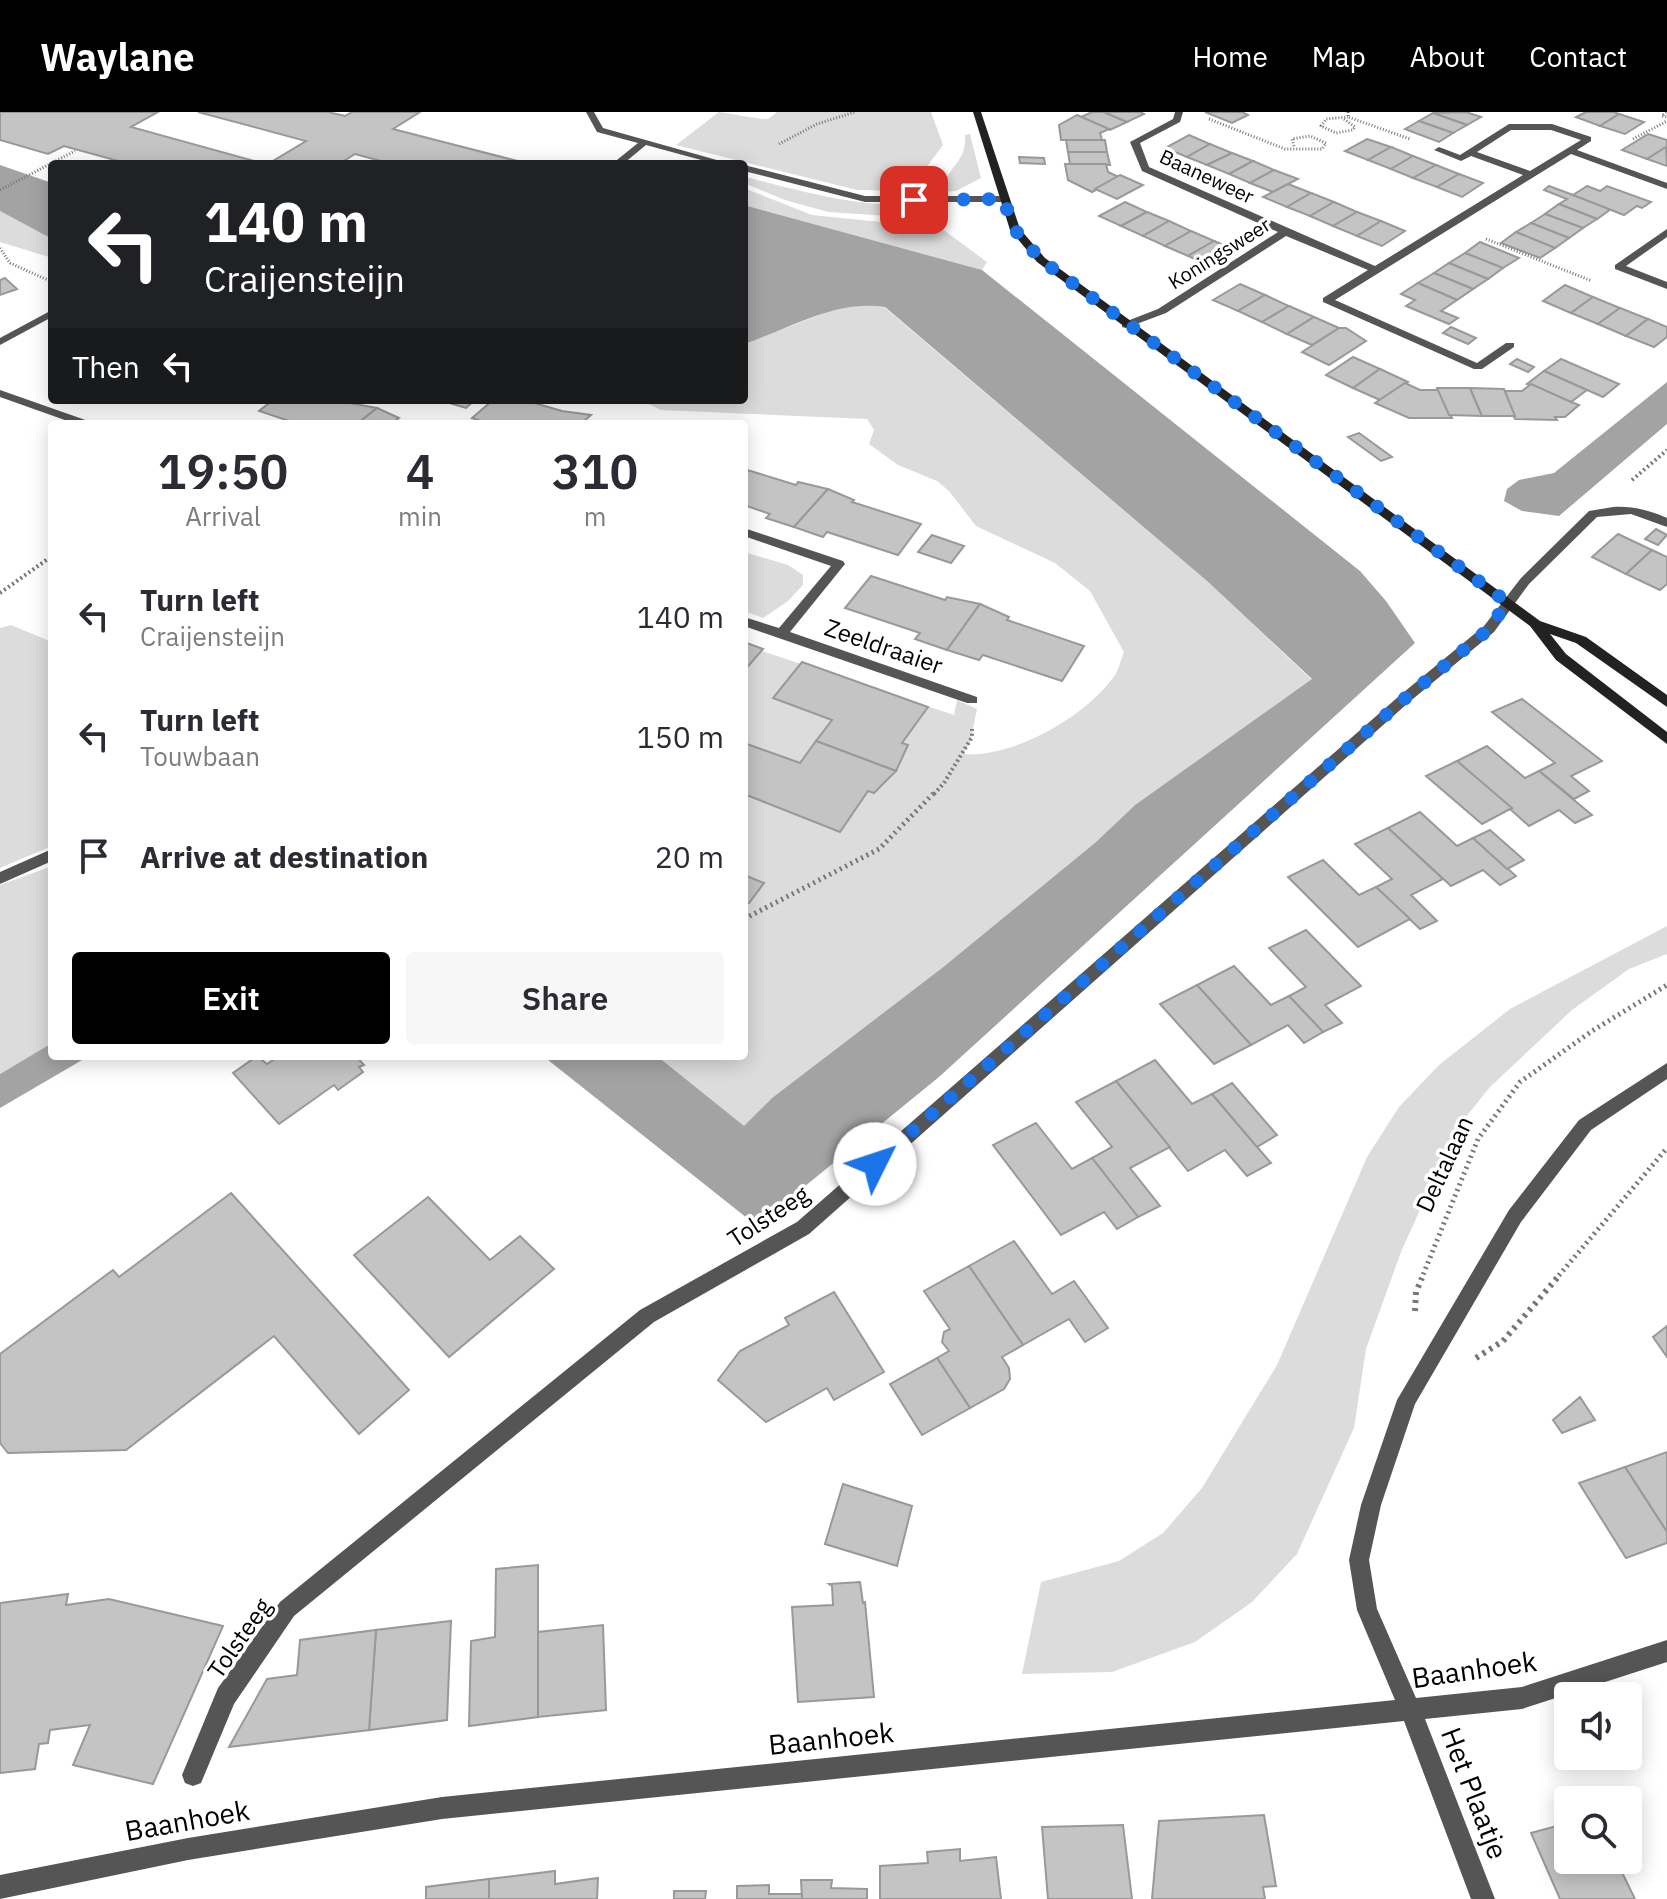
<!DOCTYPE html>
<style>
body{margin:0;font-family:"IBM Plex Sans",sans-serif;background:#f7f7f7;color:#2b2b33;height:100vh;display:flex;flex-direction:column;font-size:30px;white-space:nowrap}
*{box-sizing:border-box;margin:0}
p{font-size:26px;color:#7c7c81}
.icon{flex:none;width:44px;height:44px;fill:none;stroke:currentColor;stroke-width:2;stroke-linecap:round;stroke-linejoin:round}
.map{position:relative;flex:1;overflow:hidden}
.drawer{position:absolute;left:48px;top:308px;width:700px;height:640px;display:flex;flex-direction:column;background:#fff;border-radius:8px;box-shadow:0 4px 20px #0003}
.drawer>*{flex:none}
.hud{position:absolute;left:48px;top:48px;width:700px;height:244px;border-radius:8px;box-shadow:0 4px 20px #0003;background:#202124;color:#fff;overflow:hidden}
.fabs{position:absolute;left:1554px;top:1570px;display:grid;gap:16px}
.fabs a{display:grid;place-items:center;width:88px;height:88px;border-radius:8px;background:#fff;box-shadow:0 4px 20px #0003;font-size:40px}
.pin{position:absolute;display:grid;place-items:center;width:68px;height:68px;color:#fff;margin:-34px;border-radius:16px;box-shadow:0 4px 12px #0006}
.me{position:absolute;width:88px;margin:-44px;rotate:49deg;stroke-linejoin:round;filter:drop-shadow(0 0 6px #0008)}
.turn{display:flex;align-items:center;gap:28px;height:168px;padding:0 24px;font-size:36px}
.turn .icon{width:104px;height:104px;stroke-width:2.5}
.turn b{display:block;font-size:56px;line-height:68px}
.then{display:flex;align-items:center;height:76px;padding:0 24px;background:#0003;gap:16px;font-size:30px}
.eta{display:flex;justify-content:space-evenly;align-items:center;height:136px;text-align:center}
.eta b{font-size:48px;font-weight:600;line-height:56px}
.primary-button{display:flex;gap:16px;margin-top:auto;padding:16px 24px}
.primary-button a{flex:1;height:92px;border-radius:8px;background:#000;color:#fff;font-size:32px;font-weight:600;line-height:92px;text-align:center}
.primary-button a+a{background:#f7f7f7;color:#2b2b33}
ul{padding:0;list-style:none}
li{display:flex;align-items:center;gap:24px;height:120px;padding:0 24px}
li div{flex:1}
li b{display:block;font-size:30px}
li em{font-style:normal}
header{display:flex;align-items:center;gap:48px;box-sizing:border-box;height:112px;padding:0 40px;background:#000;color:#fff}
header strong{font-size:38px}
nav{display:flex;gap:44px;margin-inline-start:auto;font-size:28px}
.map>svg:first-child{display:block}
</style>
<header>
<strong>Waylane</strong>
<nav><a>Home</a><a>Map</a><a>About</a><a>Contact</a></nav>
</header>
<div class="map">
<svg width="1667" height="1787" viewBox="0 0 1667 1787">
<rect width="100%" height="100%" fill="#fff"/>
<g fill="#dcdcdc">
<polygon points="719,0 762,7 768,7 777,0 931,0 943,33 917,68 917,79 857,78 676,33"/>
<path d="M970,22L981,66L956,79L942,80C945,55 967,52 965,23Z"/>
<path d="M745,65C807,80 855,95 919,93L927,103L920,106L828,100L785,88L744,71Z"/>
<polygon points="744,76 812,103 941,116 987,150 982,158 744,93"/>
<polygon points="0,99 52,127 52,146 0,130"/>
<path d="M863,192L884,195L1207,469L1312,568L1135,693L1096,730L942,856L772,986L744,1015L657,944H744V533L954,603L957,588L977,597L970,631L963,642C1013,646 1086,605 1115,563C1119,557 1121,547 1124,540L1090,479L1055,451L976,414L949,379L937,369L898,353L869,332L874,318L867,307L661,298L640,288H744V232L830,199Z"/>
<polygon points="744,440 788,453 803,463 803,473 788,489 763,506 744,499"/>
<polygon points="11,513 52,530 52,734 0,756 0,516"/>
<polygon points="52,754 52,931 0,962 0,773"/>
<polygon points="1667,814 1667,842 1629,857 1572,898 1490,975 1457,1016 1401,1140 1366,1237 1354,1316 1297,1442 1252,1490 1195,1530 1112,1560 1022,1562 1041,1470 1119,1449 1163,1421 1202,1376 1277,1253 1367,1045 1399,995 1439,953 1510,897"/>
</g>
<g fill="#a3a3a3">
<polygon points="0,53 52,71 52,127 0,99"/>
<path d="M744,93L982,158L1360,459L1386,489L1415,531L939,965L799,1079L752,1110L543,944H657L744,1014L772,986L942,856L1096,730L1135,693L1312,567L1207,469L885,195C836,187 789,217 744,232Z"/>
<polygon points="1667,270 1667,312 1559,404 1522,399 1504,389 1507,377 1519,368 1554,361"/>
<polygon points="52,931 52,944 89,944 0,996 0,962"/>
</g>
<g fill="#c4c4c4" stroke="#999" stroke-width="2">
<polygon points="0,0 158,0 131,15 265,52 129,52 64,34 48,42 0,28"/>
<polygon points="198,0 328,0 345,4 352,0 420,0 393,17 529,52 392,52 355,42 339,52 268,52 306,29"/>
<polygon points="1092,0 1104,0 1127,10 1110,18 1081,5"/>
<polygon points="1104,0 1140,0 1144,2 1127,10"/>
<polygon points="1205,0 1242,0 1248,3 1232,11"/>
<polygon points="1466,0 1481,5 1467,13 1433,1"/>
<polygon points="1586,0 1614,0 1619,2 1600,14 1576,5"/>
<polygon points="1433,1 1467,13 1453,21 1419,9"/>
<polygon points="1619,2 1644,10 1625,22 1600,14"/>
<polygon points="1077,3 1109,17 1100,21 1102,28 1061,28 1059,13"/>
<polygon points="1419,9 1453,21 1439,30 1405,17"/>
<polygon points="1648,22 1667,28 1667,35 1647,47 1622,38"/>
<polygon points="1189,23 1210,32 1187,45 1165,36"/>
<polygon points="1367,27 1391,35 1368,48 1345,39"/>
<polygon points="1066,28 1105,28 1107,40 1068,40"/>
<polygon points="1210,32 1232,41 1207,53 1187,45"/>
<polygon points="1391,35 1413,44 1391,57 1368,48"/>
<polygon points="1666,35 1667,54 1647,47"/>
<polygon points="1068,40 1107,40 1110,53 1070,52"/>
<polygon points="1232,41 1253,49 1229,62 1207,53"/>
<polygon points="1413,44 1436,53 1413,66 1391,57"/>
<polygon points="1019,45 1044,46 1045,52 1020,51"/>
<polygon points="1253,49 1274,58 1250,71 1229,62"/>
<polygon points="1065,52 1106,52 1108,60 1119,65 1092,80 1068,68"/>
<polygon points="1436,53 1459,62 1437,75 1413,66"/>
<polygon points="1274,58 1298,67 1273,80 1250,71"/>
<polygon points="1459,62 1483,71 1462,85 1437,75"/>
<polygon points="1120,63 1143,73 1117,87 1095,77"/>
<polygon points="1288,72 1311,81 1287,95 1263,85"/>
<polygon points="1549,74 1573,83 1611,97 1597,107 1559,92 1567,87 1544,78"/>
<polygon points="1587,74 1600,79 1607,74 1651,90 1642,96 1637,94 1624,103 1573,83"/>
<polygon points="1311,81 1334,90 1310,104 1287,95"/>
<polygon points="1125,90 1147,100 1121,114 1099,104"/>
<polygon points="1334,90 1357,100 1333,114 1310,104"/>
<polygon points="1559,92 1597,107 1583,116 1545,102"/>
<polygon points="1147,100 1169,109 1143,124 1121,114"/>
<polygon points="1357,100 1381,109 1357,124 1333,114"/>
<polygon points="1545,102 1583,116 1569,126 1531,111"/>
<polygon points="1169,109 1191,119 1165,134 1143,124"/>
<polygon points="1381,109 1405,119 1382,134 1357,124"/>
<polygon points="1531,111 1569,126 1555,136 1516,120"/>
<polygon points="1191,119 1214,129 1188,144 1165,134"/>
<polygon points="1516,120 1555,136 1540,146 1501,131"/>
<polygon points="1214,129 1238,139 1212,155 1188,144"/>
<polygon points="1480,130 1519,146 1503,156 1465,141"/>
<polygon points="1465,141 1503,156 1488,167 1449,151"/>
<polygon points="1449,151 1488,167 1473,177 1434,161"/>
<polygon points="1434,161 1473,177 1457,188 1418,171"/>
<polygon points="5,166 17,177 0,183 0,168"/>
<polygon points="1418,171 1457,188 1441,199 1458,206 1449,212 1406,194 1415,188 1401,182"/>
<polygon points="1240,172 1265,183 1238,199 1213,188"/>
<polygon points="1565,173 1593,185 1571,201 1543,189"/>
<polygon points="1265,183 1289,194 1262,210 1238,199"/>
<polygon points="1593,185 1620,196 1598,212 1571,201"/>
<polygon points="1289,194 1314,205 1287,222 1262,210"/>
<polygon points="1620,196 1648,207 1626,224 1598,212"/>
<polygon points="1314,205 1339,216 1312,233 1287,222"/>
<polygon points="1648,207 1667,215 1667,225 1654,235 1626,224"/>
<polygon points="1451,215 1476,226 1468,232 1443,221"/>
<polygon points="1339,216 1346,216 1366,229 1329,253 1302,240"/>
<polygon points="1353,245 1380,257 1353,276 1326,263"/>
<polygon points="1517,247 1534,255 1528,260 1510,252"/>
<polygon points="1561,247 1619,272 1603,285 1544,259"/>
<polygon points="1380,257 1408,270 1380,288 1353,276"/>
<polygon points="1544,259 1587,278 1571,290 1527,272"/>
<polygon points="1405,271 1420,278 1439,278 1452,306 1409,306 1375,291"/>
<polygon points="1531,272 1571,290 1579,293 1565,305 1555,305 1557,308 1515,307 1503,279 1522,279"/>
<polygon points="1437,276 1470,276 1482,304 1449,303"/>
<polygon points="1470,276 1504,277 1515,304 1482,304"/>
<polygon points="273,288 334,288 377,296 357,312 298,312 259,299"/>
<polygon points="439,288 475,288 466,296"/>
<polygon points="493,288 524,288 562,299 591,303 581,312 490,312 472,306"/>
<polygon points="377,296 399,306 396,308 408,312 357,312"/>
<polygon points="1359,321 1392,345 1381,349 1348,325"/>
<polygon points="744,357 796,373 798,370 828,377 794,415 766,406 770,402 744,393"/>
<polygon points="828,377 854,388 852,390 921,412 898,443 827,420 823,425 794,415"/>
<polygon points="1656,417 1667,423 1658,433 1645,427"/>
<polygon points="1618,422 1652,438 1626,462 1592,445"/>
<polygon points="932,423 964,434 951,451 918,440"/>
<polygon points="1652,438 1667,445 1667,472 1660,478 1626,462"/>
<polygon points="871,464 945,488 947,485 980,492 947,538 915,527 920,521 845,496"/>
<polygon points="980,492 1009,505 1007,508 1084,534 1062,569 983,543 979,548 947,538"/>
<polygon points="744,530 763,537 744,559"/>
<polygon points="802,550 928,595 902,631 908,633 896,659 816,629 832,608 773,586"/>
<polygon points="1522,587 1602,649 1571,664 1589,679 1574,687 1539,659 1555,651 1492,600"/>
<polygon points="816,629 896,659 874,681 868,679 840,720 744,682 744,631 800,651"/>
<polygon points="1487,634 1525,666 1539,659 1592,703 1575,711 1559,698 1529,714 1457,649"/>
<polygon points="1457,649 1512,696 1482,712 1426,664"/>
<polygon points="1420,700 1457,734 1473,726 1516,764 1500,773 1483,758 1451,774 1388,716"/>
<polygon points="1388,716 1443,767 1411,783 1437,809 1420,817 1376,775 1392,767 1355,732"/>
<polygon points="1490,718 1524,748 1507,757 1473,726"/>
<polygon points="1323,748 1359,783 1376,775 1410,807 1358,835 1288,765"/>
<polygon points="744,763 764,771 749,791 744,789"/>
<polygon points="1306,818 1361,874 1325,893 1342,911 1323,920 1289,884 1306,875 1269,836"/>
<polygon points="1234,854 1271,893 1289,884 1323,920 1304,931 1288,913 1251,933 1197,873"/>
<polygon points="1197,873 1251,933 1214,952 1160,892"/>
<polygon points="257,944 267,952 279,944 356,944 364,953 359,955 363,960 338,978 334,973 279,1012 233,961"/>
<polygon points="1155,948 1192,992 1212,982 1271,1051 1247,1064 1225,1038 1188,1059 1116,969"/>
<polygon points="1116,969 1170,1035 1130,1056 1160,1094 1138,1105 1092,1046 1112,1035 1076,990"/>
<polygon points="1232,971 1277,1023 1257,1035 1212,982"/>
<polygon points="1036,1011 1072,1057 1092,1046 1138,1105 1117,1117 1104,1100 1061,1123 993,1033"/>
<polygon points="231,1081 409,1278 359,1322 274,1224 126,1338 8,1341 0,1331 0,1242 113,1158 119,1165"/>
<polygon points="428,1085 490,1148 520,1124 554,1157 449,1245 354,1143"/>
<polygon points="1014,1129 1052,1182 1074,1169 1108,1216 1085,1230 1069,1207 1023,1233 969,1154"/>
<polygon points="969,1154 1023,1233 1002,1245 1009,1256 1010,1267 1004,1277 970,1296 937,1246 949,1239 942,1230 944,1220 950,1217 924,1179"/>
<polygon points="834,1180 884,1260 834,1288 827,1276 766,1310 718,1268 740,1239 789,1213 785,1206"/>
<polygon points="1667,1214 1667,1245 1653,1225"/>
<polygon points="937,1246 970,1296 922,1323 890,1272"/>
<polygon points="1580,1285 1595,1308 1562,1321 1553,1308"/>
<polygon points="1667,1340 1667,1420 1625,1355"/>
<polygon points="1625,1355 1667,1420 1667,1431 1626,1446 1579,1371"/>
<polygon points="843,1372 912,1394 897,1454 825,1432"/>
<polygon points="538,1453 538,1605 469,1614 471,1529 495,1525 496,1457"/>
<polygon points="860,1470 863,1491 865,1490 874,1585 798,1590 792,1495 833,1493 832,1474 829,1472"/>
<polygon points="68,1482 66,1493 109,1487 223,1514 153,1672 73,1653 90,1613 50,1618 48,1631 39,1632 35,1657 0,1661 0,1491"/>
<polygon points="451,1509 447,1608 369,1618 376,1518"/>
<polygon points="603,1513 606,1598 538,1605 538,1520"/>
<polygon points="376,1518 369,1618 229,1635 267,1567 297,1563 300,1528"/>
<polygon points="1264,1703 1276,1774 1263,1775 1265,1787 1152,1787 1159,1709"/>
<polygon points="1568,1711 1568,1748 1616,1748 1635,1787 1560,1787 1531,1721"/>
<polygon points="1123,1713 1132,1787 1048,1787 1042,1715"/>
<polygon points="960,1737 960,1749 996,1745 1001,1787 880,1787 880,1754 928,1751 927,1740"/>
<polygon points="555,1759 555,1772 598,1766 597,1787 489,1787 489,1767"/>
<polygon points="489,1767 489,1787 426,1787 426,1775"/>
<polygon points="801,1768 832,1768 831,1776 867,1777 867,1787 802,1787"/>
<polygon points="769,1773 769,1782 802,1782 802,1787 737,1787 737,1774"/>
<polygon points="674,1779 706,1779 705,1787 674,1787"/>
</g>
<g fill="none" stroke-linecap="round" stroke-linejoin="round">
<g stroke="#777" stroke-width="3" stroke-dasharray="1 2" stroke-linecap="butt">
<polyline points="1348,0 1348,5 1410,27"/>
<polyline points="1666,0 1662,4 1667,5"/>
<polyline points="1209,7 1285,37 1322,37 1326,31 1310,24 1292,27 1294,34"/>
<polyline points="1344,7 1355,15 1353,18 1336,21 1321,14 1326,7 1348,5"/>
<polyline points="1633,27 1667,9"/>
<polyline points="779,32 817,12 855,0"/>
<polyline points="0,78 75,39"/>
<polyline points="1486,127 1592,169"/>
<polyline points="0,136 10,151 50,169"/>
</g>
<g stroke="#777" stroke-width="4" stroke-dasharray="2 3" stroke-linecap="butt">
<polyline points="1632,368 1667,338"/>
<polyline points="0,481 52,444"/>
<polyline points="934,682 944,671 972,625 972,617"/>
</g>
<g stroke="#777" stroke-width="5" stroke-dasharray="2 4" stroke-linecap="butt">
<polyline points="744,807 879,737 935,680"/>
<polyline points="1421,1168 1478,1027 1520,970 1592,919 1667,873"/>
<polyline points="1555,1168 1667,1036"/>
</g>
<g stroke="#777" stroke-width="6" stroke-dasharray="3 5" stroke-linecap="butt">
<polyline points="1415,1199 1416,1180 1422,1166"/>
<polyline points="1476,1246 1503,1229 1557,1166"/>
</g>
<g fill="#555" fill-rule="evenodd">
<polygon points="586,0 594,0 603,16 731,52 716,52 646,33 623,52 612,52 638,31 597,20"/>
<polygon points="744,53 865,84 1003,84 1008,87 1003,90 865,90 744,59"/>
<polygon points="52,198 52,205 0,233 0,226"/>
<polygon points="0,278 91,310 93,312 76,312 0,285"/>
<polygon points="744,416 843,449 845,452 790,520 977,585 977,591 967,591 744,514 744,505 779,516 831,454 744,424"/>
<polygon points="52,737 52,749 0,772 0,760"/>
</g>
<g fill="#555" fill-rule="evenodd">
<path d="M1175,0H1183L1180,10L1140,31L1149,55L1375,154L1523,63L1471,44L1461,49L1434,38L1439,35L1460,43L1509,12H1552L1591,25V29L1577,38L1667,71V77L1571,42L1335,188L1477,251L1506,231H1514V235L1482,257H1474L1323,190V186L1368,158L1286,124L1166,201L1126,216L1122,215V211L1158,197L1278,120L1142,59L1130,30L1173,7ZM1511,18H1551L1581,28L1530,59L1477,40Z"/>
<polygon points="1667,117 1667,125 1626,154 1667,170 1667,177 1615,157 1615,153"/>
<path d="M1613,395C1632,394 1649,398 1667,406V415L1631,402L1597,405L1529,472L1494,520L1408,591L809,1122L654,1210L294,1504L234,1592L201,1671L193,1674L185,1671L182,1663L218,1576L280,1490L640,1198L797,1110L1398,585L1484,514L1521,466L1589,399Z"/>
<polygon points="1667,951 1667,967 1591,1018 1521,1110 1415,1292 1381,1393 1369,1448 1377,1497 1416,1586 1522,1575 1667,1528 1667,1550 1522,1597 1425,1607 1495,1787 1471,1787 1404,1609 442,1707 188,1748 0,1787 0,1763 188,1726 442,1685 1395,1588 1357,1498 1349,1448 1361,1393 1397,1288 1509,1098 1579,1008"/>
</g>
<polygon fill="#222" fill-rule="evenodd" points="973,0 981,0 1020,117 1045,146 1540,509 1586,525 1667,583 1667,595 1576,531 1550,522 1566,542 1667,620 1667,632 1556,548 1530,514 1037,150 1010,118"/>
</g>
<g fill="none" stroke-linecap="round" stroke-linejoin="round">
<polyline stroke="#1a73e8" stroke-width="14" stroke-dasharray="0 25.2" points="875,1052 1403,588 1489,517 1507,490 1041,148 1015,118 1003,87 914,88"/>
</g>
<g text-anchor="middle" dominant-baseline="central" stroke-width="7" stroke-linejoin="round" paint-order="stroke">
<g font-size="20" fill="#000" stroke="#fff">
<text transform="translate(1207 64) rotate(25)">Baaneweer</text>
<text transform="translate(1219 141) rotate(-32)">Koningsweer</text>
</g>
<g font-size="24" fill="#000" stroke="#fff">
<text transform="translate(884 534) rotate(19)">Zeeldraaier</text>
<text transform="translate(1444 1052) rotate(-65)">Deltalaan</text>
<text transform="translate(768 1104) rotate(-33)">Tolsteeg</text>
<text transform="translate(239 1526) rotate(-55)">Tolsteeg</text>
</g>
<g font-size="28" fill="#000" stroke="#fff">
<text transform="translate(1474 1557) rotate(-8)">Baanhoek</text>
<text transform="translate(831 1626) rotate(-6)">Baanhoek</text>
<text transform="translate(1475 1681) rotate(69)">Het Plaatje</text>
<text transform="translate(187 1708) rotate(-10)">Baanhoek</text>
</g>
</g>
</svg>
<div class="fabs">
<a><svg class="icon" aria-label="sound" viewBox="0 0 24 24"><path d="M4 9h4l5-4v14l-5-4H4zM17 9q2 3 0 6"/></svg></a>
<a><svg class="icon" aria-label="search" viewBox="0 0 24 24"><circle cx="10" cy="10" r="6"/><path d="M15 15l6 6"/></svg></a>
</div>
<div class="pin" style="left:914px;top:88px;background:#d93025"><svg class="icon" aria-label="arrive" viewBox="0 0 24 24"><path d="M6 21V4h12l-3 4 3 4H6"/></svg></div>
<svg class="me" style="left:875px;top:1052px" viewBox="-20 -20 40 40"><circle r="19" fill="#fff"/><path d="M0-13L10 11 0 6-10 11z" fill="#1a73e8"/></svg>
<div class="hud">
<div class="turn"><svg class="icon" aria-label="left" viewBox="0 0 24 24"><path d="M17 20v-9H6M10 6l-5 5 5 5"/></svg><div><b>140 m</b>Craijensteijn</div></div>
<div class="then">Then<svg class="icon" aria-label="left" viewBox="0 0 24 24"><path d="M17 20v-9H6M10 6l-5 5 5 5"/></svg></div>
</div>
<section class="drawer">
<div class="eta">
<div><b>19:50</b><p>Arrival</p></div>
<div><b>4</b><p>min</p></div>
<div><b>310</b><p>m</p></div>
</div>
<ul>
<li><svg class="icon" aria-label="left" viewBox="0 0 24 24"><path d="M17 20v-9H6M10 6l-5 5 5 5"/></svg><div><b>Turn left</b><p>Craijensteijn</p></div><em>140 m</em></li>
<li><svg class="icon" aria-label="left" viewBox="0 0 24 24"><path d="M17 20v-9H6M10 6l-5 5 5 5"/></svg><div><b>Turn left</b><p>Touwbaan</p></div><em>150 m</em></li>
<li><svg class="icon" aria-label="arrive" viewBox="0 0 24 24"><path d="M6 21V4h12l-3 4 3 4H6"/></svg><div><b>Arrive at destination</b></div><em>20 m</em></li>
</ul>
<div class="primary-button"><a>Exit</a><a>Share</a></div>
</section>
</div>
